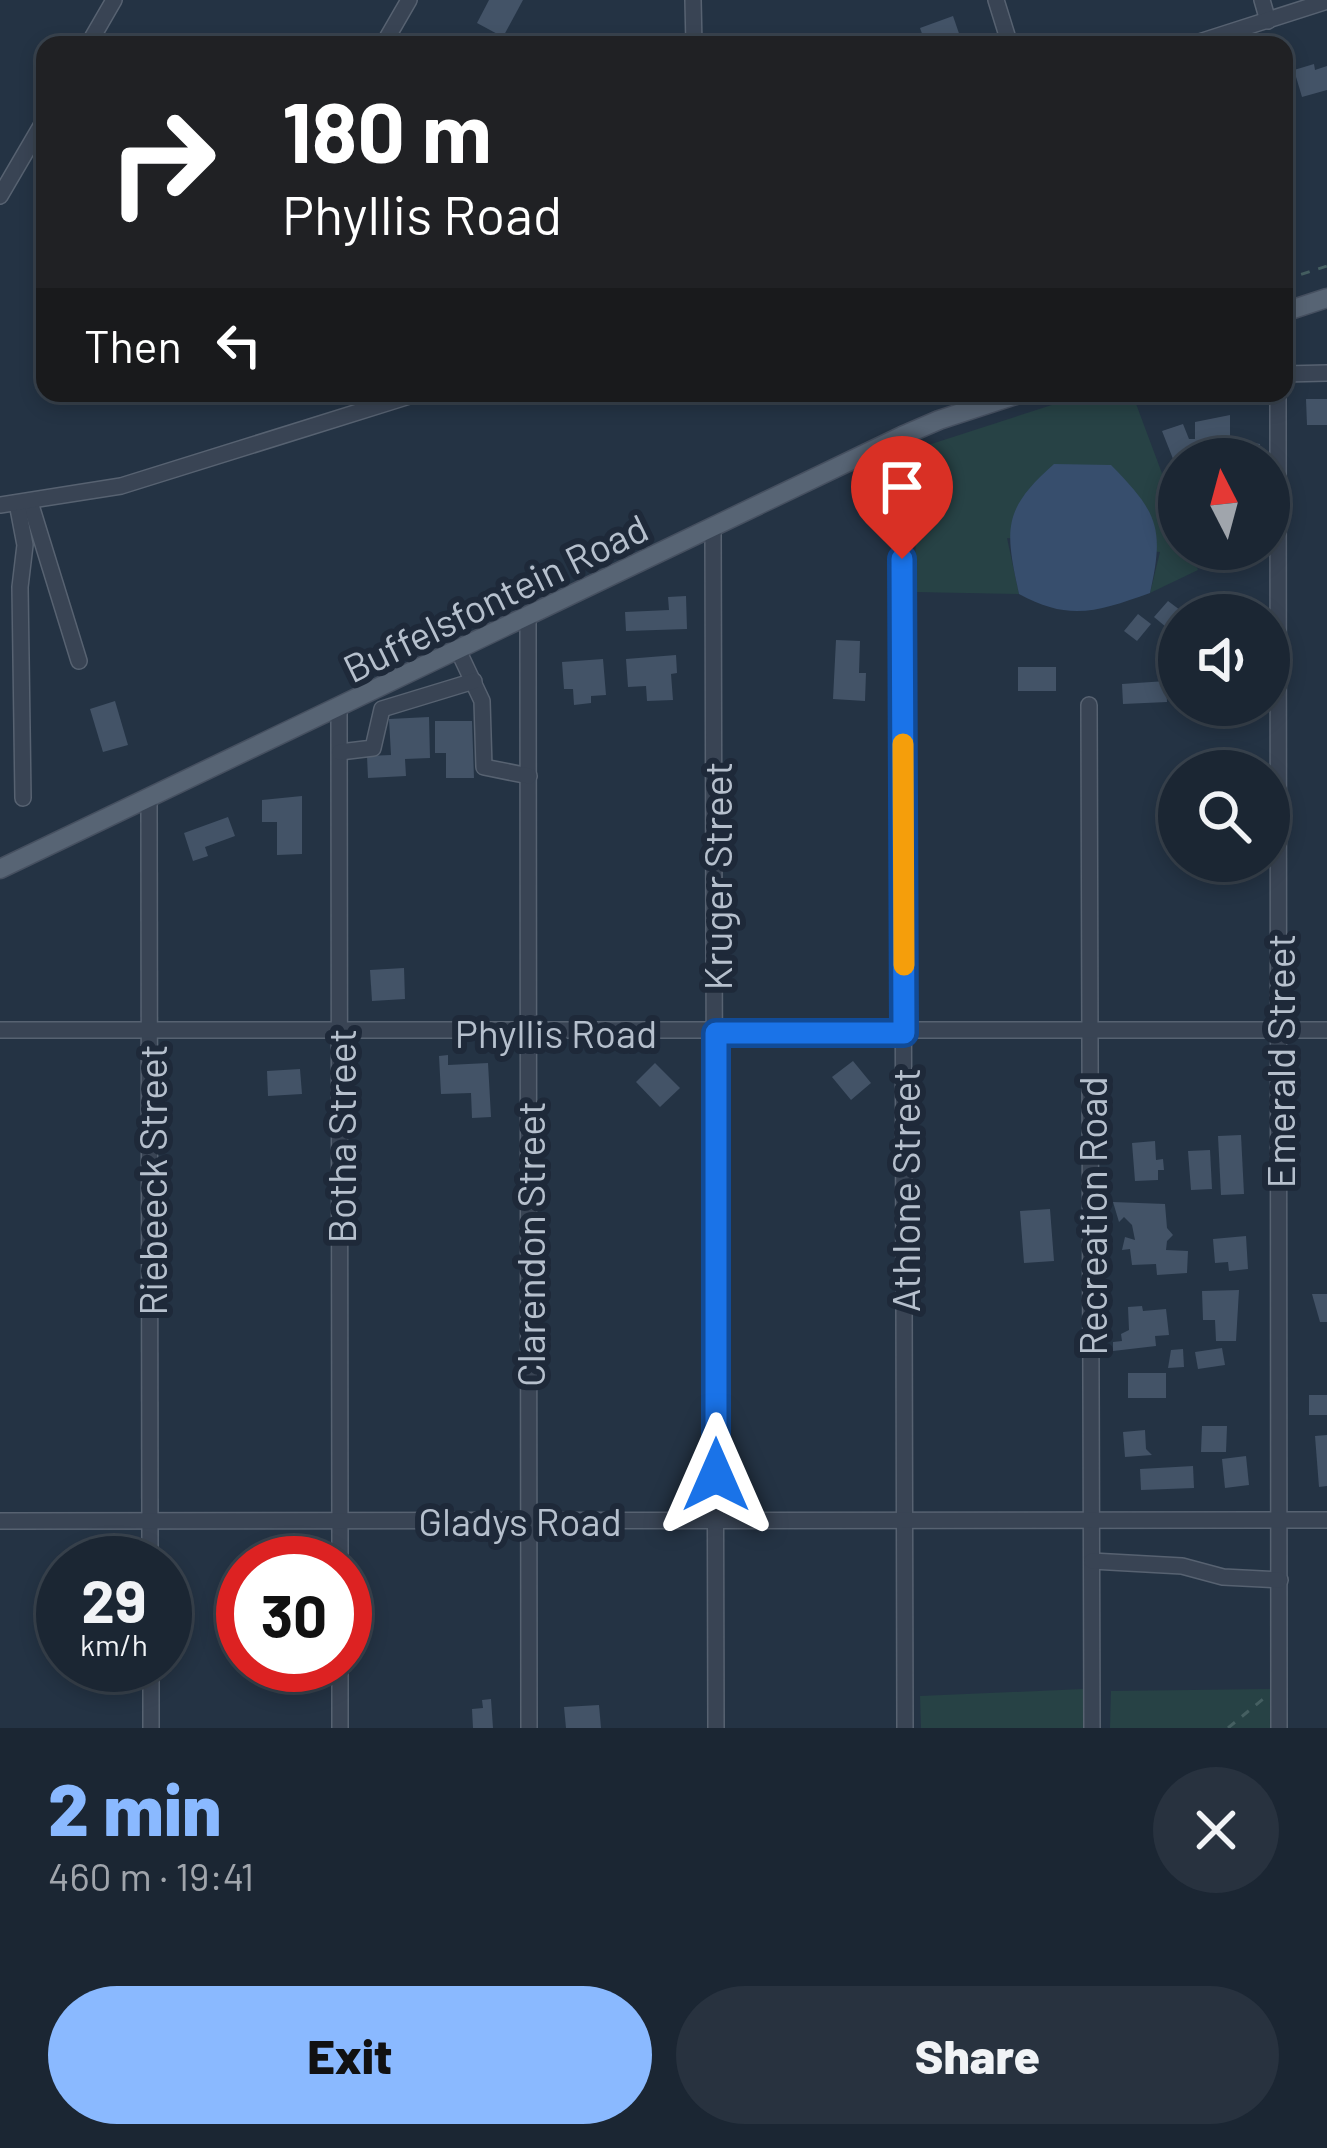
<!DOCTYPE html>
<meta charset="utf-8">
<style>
body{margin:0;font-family:Barlow,sans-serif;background:#28323f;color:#f1f3f6;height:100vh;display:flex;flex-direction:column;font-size:45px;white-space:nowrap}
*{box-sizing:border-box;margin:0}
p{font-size:39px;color:#a0a5ac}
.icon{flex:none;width:66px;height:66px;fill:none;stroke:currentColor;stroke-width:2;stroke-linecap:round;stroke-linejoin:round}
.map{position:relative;height:1728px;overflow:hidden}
.side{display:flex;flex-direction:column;background:#1b2633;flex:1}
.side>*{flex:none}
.hud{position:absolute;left:36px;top:36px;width:1257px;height:366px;border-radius:24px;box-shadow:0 6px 18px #0003,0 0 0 3px #39434e;background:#202124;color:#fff;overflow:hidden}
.needle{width:78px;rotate:354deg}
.controls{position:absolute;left:1158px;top:438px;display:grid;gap:24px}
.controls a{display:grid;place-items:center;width:132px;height:132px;border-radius:50%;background:#1b2633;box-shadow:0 6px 18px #0003,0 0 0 3px #39434e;font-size:60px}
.speed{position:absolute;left:36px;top:1536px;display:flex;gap:24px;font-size:60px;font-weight:700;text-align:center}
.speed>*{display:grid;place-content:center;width:156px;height:156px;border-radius:50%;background:#1b2633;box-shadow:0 6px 18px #0003,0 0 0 3px #39434e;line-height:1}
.speed small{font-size:30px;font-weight:400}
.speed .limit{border:18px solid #d22;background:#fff;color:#111}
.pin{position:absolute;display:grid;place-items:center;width:102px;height:102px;color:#fff;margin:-123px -51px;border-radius:50% 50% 50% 0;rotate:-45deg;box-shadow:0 0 12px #0007}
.pin .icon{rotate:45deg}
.me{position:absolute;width:132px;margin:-66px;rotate:0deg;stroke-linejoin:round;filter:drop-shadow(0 0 9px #0008)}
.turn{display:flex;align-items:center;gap:42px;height:252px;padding:0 48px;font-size:54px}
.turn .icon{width:156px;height:156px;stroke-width:2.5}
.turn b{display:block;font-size:84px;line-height:102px}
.then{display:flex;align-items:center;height:114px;padding:0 48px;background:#0003;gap:24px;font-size:45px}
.round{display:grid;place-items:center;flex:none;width:126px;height:126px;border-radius:63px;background:#28323f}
.head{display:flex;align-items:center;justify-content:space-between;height:204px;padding:0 48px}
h1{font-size:72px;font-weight:800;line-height:90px;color:#8ab9ff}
.primary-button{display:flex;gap:24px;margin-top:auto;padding:24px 48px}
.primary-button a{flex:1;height:138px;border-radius:72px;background:#8ab9ff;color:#111;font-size:48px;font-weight:800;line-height:138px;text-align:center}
.primary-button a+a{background:#28323f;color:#f1f3f6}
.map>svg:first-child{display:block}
</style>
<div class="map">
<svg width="1327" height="1728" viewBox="0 0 1327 1728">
<rect width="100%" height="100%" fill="#243344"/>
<g fill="#274245">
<polygon points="1089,393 1132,393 1179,519 1179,549 1190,549 1198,570 1150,593 1160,552 1007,538 1019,594 914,592 919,448"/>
<polygon points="1083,1689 1083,1728 921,1728 920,1696"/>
<polygon points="1270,1689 1270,1728 1110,1728 1111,1691"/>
</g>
<path fill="#374e6d" d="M1054,464L1111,465C1157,512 1165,527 1150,593C1099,611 1070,622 1019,594C1005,529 1002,510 1054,464Z"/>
<g fill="#435367">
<polygon points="489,0 523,0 503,37 477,23"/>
<polygon points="953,16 963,45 926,45 920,28"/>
<polygon points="1314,64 1315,70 1327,66 1327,90 1302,97 1294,70"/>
<polygon points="1306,399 1327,399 1327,425 1307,425"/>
<polygon points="1230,415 1230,439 1260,444 1260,459 1179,459 1179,474 1162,431 1183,424 1189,439 1195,439 1195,422"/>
<polygon points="686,596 687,629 626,631 625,612 669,610 668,597"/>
<polygon points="1168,601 1180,610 1166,627 1154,617"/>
<polygon points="1138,614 1151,624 1137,641 1124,631"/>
<polygon points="836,640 860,641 859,673 866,673 865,701 833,699"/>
<polygon points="676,655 677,673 671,674 673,700 647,701 646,686 628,687 626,659"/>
<polygon points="603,659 606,695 591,696 591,703 574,705 573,689 564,689 562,662"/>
<rect x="1018" y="667" width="38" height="24"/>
<polygon points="1166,681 1167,702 1123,704 1122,684"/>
<polygon points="115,701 128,745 103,752 90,709"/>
<polygon points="429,717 430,758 405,759 406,776 368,778 367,756 391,755 389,719"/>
<polygon points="435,721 472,721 474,778 446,778 446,753 435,753"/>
<polygon points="302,796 302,854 277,855 277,822 262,822 262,800"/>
<polygon points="228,817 235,836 205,847 208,856 193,861 184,833"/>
<polygon points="404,968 405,999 372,1001 370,970"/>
<polygon points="448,1055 448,1065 488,1063 491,1117 472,1118 471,1093 441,1094 439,1056"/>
<polygon points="853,1061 871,1083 851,1100 832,1077"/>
<polygon points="655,1063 680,1088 660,1107 636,1082"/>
<polygon points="300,1069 302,1094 268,1096 267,1071"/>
<polygon points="1241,1135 1244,1194 1221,1195 1218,1136"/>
<polygon points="1155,1141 1156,1160 1163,1159 1164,1170 1158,1170 1158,1180 1135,1181 1132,1143"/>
<polygon points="1210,1150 1212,1189 1191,1190 1188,1151"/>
<polygon points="1113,1202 1165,1204 1167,1228 1173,1235 1167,1241 1166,1250 1188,1251 1187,1273 1157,1275 1156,1264 1132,1265 1130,1249 1122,1250 1125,1237 1135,1240 1132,1225 1124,1217 1119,1222"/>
<polygon points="1050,1209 1054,1261 1024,1263 1020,1211"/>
<polygon points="1246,1236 1248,1269 1229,1271 1228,1262 1215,1263 1213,1239"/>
<polygon points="1239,1290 1236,1341 1216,1341 1215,1320 1203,1320 1202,1291"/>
<polygon points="1312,1294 1327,1294 1327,1322 1320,1322"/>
<polygon points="1142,1306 1143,1311 1166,1309 1169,1335 1155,1336 1156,1346 1113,1351 1113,1342 1122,1341 1121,1334 1129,1330 1128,1307"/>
<polygon points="1222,1348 1225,1365 1198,1369 1195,1352"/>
<polygon points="1183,1349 1184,1367 1168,1368 1171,1350"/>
<rect x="1128" y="1373" width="38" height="25"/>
<rect x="1309" y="1395" width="18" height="20"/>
<polygon points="1202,1426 1227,1426 1226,1452 1201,1452"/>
<polygon points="1145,1430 1146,1449 1152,1455 1125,1457 1123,1432"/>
<polygon points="1327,1435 1327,1486 1319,1487 1315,1436"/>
<polygon points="1246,1456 1249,1485 1225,1488 1222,1459"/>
<polygon points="1193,1466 1194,1488 1141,1490 1140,1469"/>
<polygon points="491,1699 493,1728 473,1728 472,1709 483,1708 482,1700"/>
<polygon points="599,1705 601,1728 566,1728 564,1707"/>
</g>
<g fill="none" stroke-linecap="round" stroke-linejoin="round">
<g stroke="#576271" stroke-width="18">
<g id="minor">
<polyline points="693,0 694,45"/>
<polyline points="996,0 1010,45"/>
<polyline points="1262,0 1268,21"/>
<polyline points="88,45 114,0"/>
<polyline points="383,45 409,0"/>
<polyline points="1190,45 1327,1"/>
<polyline points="0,196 45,119"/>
<polyline points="1284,374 1327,373"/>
<polyline points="1278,393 1279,1728"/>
<polyline points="902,436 905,1728"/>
<polyline points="30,502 79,661"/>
<polyline points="17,503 25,545 20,587 23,798"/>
<polyline points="0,505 121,486 419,393"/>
<polyline points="713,528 716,1728"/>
<polyline points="528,616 529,1728"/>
<polyline points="458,650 482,701 484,767 529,776"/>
<polyline points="1089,705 1092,1728"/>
<polyline points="339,709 340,1563"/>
<polyline points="340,752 373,748 382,709 474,681"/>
<polyline points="149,798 150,1563"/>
<polyline points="0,1030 1327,1030"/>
<polyline points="0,1521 1327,1520"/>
<polyline points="1092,1561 1182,1566 1223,1577 1280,1580"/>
<polyline points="151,1665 151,1728"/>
<polyline points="340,1665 340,1728"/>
</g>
</g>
<g stroke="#465060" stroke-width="21">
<g id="major">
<polyline points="1284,312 1327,298"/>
<polyline points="0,869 902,436 939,420 1022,393"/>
</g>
</g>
<g stroke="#455f61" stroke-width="3" stroke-dasharray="9 9" stroke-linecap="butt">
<polyline points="1284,280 1327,266"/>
<polyline points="1228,1728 1263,1699"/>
</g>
<use href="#minor" stroke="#394454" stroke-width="15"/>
<use href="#major" stroke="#576474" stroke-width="18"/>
</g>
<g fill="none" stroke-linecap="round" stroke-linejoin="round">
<g stroke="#114b97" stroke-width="30">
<polyline id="route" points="716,1475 716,1033 904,1033 902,559"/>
</g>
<use href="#route" stroke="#1a73e8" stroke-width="21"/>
<polyline stroke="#f59e0b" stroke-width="21" points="903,744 904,965"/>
</g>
<g text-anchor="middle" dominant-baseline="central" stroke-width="12" stroke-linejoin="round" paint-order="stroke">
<g font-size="39" fill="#b6c0cd" stroke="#1e2939">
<text transform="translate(495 597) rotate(-26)">Buffelsfontein Road</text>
<text transform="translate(716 876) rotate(-90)">Kruger Street</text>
<text x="556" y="1032">Phyllis Road</text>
<text transform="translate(1279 1061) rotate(-90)">Emerald Street</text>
<text transform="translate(340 1136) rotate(-90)">Botha Street</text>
<text transform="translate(151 1180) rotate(-90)">Riebeeck Street</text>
<text transform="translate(904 1190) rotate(-90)">Athlone Street</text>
<text transform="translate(1091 1216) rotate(-90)">Recreation Road</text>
<text transform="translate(529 1244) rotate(-90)">Clarendon Street</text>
<text x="520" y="1520">Gladys Road</text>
</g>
</g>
</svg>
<div class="controls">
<a><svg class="needle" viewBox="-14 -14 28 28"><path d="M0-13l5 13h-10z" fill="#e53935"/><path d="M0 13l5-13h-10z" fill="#a0a5ac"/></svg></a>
<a><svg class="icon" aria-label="sound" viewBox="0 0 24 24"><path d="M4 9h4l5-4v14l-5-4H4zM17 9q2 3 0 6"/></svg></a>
<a><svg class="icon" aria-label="search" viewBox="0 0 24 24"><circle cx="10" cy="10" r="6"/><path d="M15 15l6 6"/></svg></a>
</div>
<div class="speed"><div>29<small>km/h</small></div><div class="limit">30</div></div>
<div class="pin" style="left:902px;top:559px;background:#d93025"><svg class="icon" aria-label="arrive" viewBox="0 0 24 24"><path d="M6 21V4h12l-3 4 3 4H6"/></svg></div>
<svg class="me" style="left:716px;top:1475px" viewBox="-20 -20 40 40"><path d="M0-17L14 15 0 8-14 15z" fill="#1a73e8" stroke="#fff" stroke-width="4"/></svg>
<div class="hud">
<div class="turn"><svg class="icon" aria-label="right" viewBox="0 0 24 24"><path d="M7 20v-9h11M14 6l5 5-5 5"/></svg><div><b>180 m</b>Phyllis Road</div></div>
<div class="then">Then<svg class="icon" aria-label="left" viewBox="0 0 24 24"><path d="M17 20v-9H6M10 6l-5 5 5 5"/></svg></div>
</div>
</div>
<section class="side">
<div class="head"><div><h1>2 min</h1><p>460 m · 19:41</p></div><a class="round"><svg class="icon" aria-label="close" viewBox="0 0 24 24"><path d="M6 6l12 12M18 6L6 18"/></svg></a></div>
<div class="primary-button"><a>Exit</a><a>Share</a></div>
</section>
